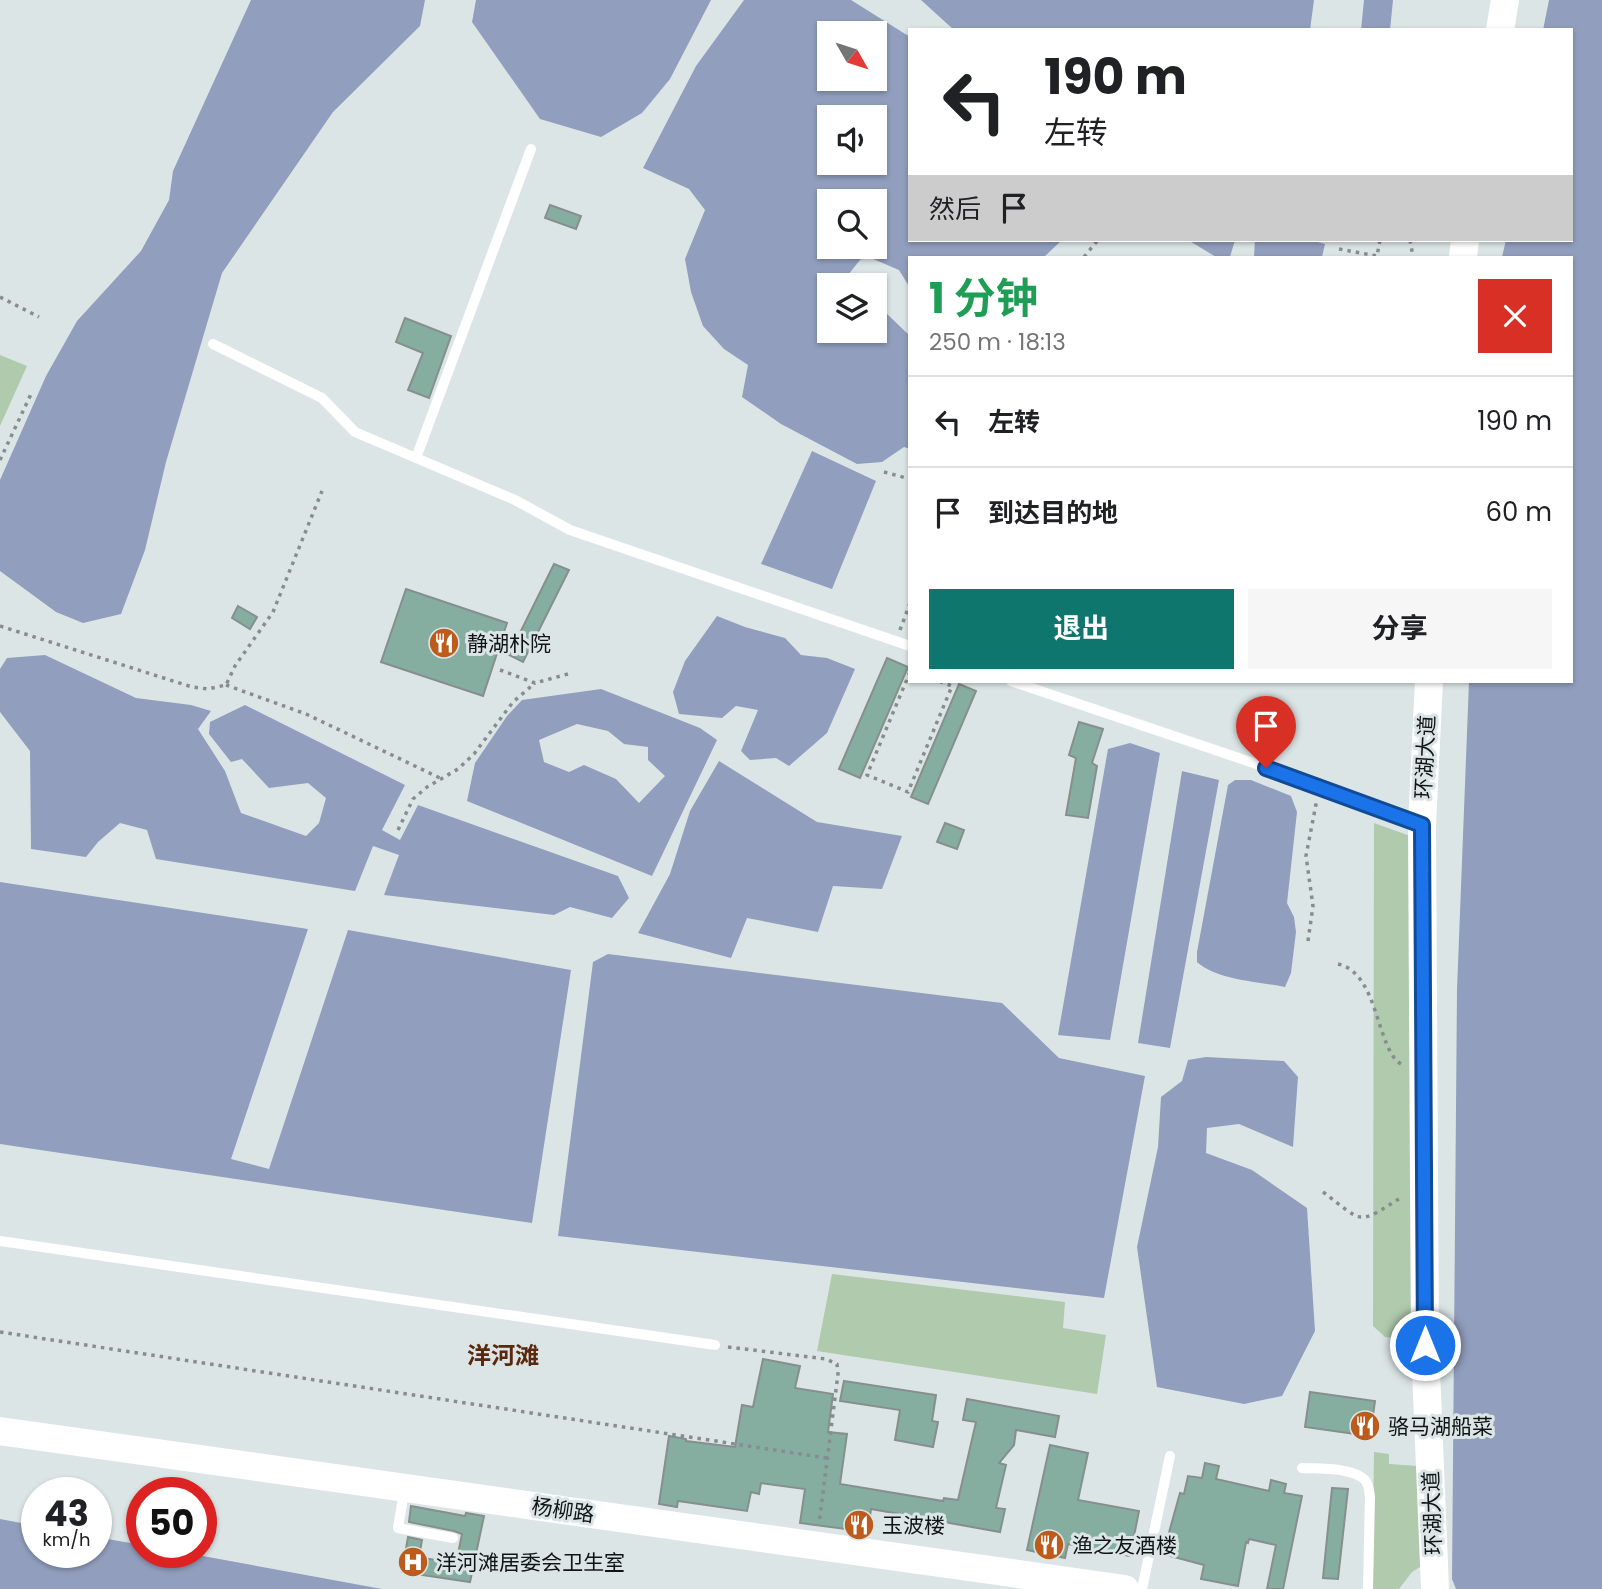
<!DOCTYPE html>
<html lang="zh">
<meta charset="utf-8">
<style>
body{margin:0;font-family:Poppins,"Noto Sans SC",sans-serif;background:#f6f6f6;color:#202124;height:100vh;display:flex;flex-direction:column;font-size:26px;white-space:nowrap}
*{box-sizing:border-box;margin:0}
p{font-size:23px;color:#757577}
.icon{flex:none;width:38px;height:38px;fill:none;stroke:currentColor;stroke-width:2;stroke-linecap:round;stroke-linejoin:round}
.map{position:relative;flex:1;overflow:hidden}
.drawer{position:absolute;left:908px;top:256px;width:665px;height:427px;display:flex;flex-direction:column;background:#fff;border-radius:0px;box-shadow:0 2px 5px #0004}
.drawer>*{flex:none}
.banner{position:absolute;left:908px;top:28px;width:665px;height:214px;border-radius:0px;box-shadow:0 2px 5px #0004;background:#fff;color:#202124;overflow:hidden}
.needle{width:46px;rotate:129deg}
.buttons{position:absolute;left:817px;top:21px;display:grid;gap:14px}
.buttons a{display:grid;place-items:center;width:70px;height:70px;border-radius:0px;background:#fff;box-shadow:0 2px 5px #0004;font-size:35px}
.speed{position:absolute;left:21px;top:1477px;display:flex;gap:14px;font-size:35px;font-weight:700;text-align:center}
.speed>*{display:grid;place-content:center;width:91px;height:91px;border-radius:50%;background:#fff;box-shadow:0 2px 5px #0004;line-height:1}
.speed small{font-size:18px;font-weight:400}
.speed .limit{border:10px solid #d22;background:#fff;color:#111}
.pin{position:absolute;display:grid;place-items:center;width:60px;height:60px;color:#fff;margin:-72px -30px;border-radius:50% 50% 50% 0;rotate:-45deg;box-shadow:0 0 7px #0007}
.pin .icon{rotate:45deg}
.me{position:absolute;width:77px;margin:-38px;rotate:0deg;stroke-linejoin:round;filter:drop-shadow(0 0 5px #0008)}
.turn{display:flex;align-items:center;gap:24px;height:147px;padding:0 21px;font-size:32px}
.turn .icon{width:91px;height:91px;stroke-width:2.5}
.turn b{display:block;font-size:49px;line-height:60px}
.then{display:flex;align-items:center;height:66px;padding:0 21px;background:#0003;gap:14px;font-size:26px}
.round{display:grid;place-items:center;flex:none;width:74px;height:74px;border-radius:0px;background:#f6f6f6}
.headline{display:flex;align-items:center;justify-content:space-between;height:119px;padding:0 21px}
h1{font-size:42px;font-weight:700;line-height:52px;color:#1e9e55}
.action{display:flex;gap:14px;margin-top:auto;padding:14px 21px}
.action a{flex:1;height:80px;border-radius:0px;background:#0f766e;color:#fff;font-size:28px;font-weight:700;line-height:80px;text-align:center}
.action a+a{background:#f6f6f6;color:#202124}
ul{padding:0;list-style:none}
li{display:flex;align-items:center;gap:21px;height:91px;padding:0 21px;border-top:2px solid #e0e0e0}
li div{flex:1}
li b{display:block;font-size:26px}
li em{font-style:normal}
.map>svg:first-child{display:block}
</style>
<div class="map">
<svg width="1602" height="1589" viewBox="0 0 1602 1589">
<rect width="100%" height="100%" fill="#dce5e6"/>
<g fill="#b0caad">
<polygon points="0,355 27,366 0,426"/>
<polygon points="1374,823 1413,837 1416,1341 1385,1337 1373,1326"/>
<polygon points="832,1274 1065,1302 1063,1328 1106,1335 1097,1394 817,1351"/>
<polygon points="1374,1452 1389,1454 1389,1464 1418,1466 1423,1565 1412,1572 1399,1589 1372,1589"/>
</g>
<g fill="#919ebd" fill-rule="evenodd">
<polygon points="251,0 425,0 420,26 333,112 222,273 166,462 145,550 121,614 83,623 56,612 0,571 0,480 46,376 77,321 141,251 169,200 173,171"/>
<polygon points="476,0 711,0 670,79 642,113 601,137 540,119 472,22"/>
<path d="M744,0H851L910,37V240H1062L1044,257H910V288L899,270L864,255L840,285H830L829,295L823,296L829,299L830,331H875V312H885L910,336V449L904,447L882,462L857,464L781,424L742,397L748,365L724,349L703,326L691,292L685,259L705,210L689,189L643,168L696,66ZM830,33H875V79H830ZM830,117H875V163H830ZM830,201H875V247H830Z"/>
<polygon points="921,0 1314,0 1310,30 954,30"/>
<polygon points="1364,0 1393,0 1390,30 1361,30"/>
<polygon points="1549,0 1602,0 1602,1589 1456,1589 1452,1579 1457,990 1469,681 1572,681 1572,257 1502,257 1506,240 1572,240 1572,30 1543,30"/>
<polygon points="1188,240 1235,240 1230,257 1216,257"/>
<polygon points="1255,240 1310,240 1325,244 1322,257 1254,257"/>
<polygon points="812,451 876,481 832,589 761,564"/>
<polygon points="717,616 745,627 785,638 801,655 827,658 855,669 827,733 789,766 776,758 750,760 741,751 758,710 736,706 722,718 679,714 673,692 685,661"/>
<polygon points="45,655 136,698 191,705 211,711 198,729 225,771 241,813 306,836 319,823 326,798 308,783 269,788 242,759 231,762 209,734 210,722 245,705 405,785 382,830 400,840 418,805 618,876 629,898 612,918 570,907 554,915 384,895 399,855 373,846 355,891 156,859 147,830 120,823 98,842 86,857 31,849 30,751 0,712 0,669 7,658"/>
<path d="M601,689L700,728L717,740L652,876L467,801L475,763L507,716L522,700ZM577,724L608,731L624,744L648,747V760L665,776L639,803L616,779L584,765L569,772L544,762L539,740Z"/>
<polygon points="1130,743 1160,753 1110,1040 1058,1035 1108,749"/>
<polygon points="719,761 817,822 902,836 882,889 833,886 818,932 747,918 731,958 638,933 670,874 690,811"/>
<polygon points="1182,771 1219,780 1170,1048 1138,1043"/>
<path d="M1235,780H1251L1291,796L1297,812L1287,903L1294,917L1296,932L1291,973L1285,987C1257,981 1219,981 1197,962V952L1228,785Z"/>
<polygon points="0,882 308,929 231,1159 269,1169 348,930 571,970 532,1223 0,1144"/>
<polygon points="608,954 1002,1003 1059,1058 1145,1076 1104,1298 558,1236 593,962"/>
<polygon points="1206,1057 1284,1061 1298,1077 1293,1147 1239,1124 1207,1128 1206,1153 1252,1170 1307,1208 1315,1331 1282,1396 1244,1404 1157,1387 1137,1247 1158,1147 1161,1097 1182,1081 1188,1060"/>
<polygon points="0,1519 37,1526 37,1552 96,1552 96,1537 142,1545 142,1552 181,1552 382,1589 0,1589"/>
</g>
<g fill="#85aea1" stroke="#878f8c" stroke-width="2">
<polygon points="550,205 581,216 576,229 545,218"/>
<polygon points="405,318 451,336 429,398 408,390 423,353 396,342"/>
<polygon points="554,564 569,570 523,662 509,655"/>
<polygon points="406,589 507,623 483,696 381,662"/>
<polygon points="238,606 257,617 250,629 232,618"/>
<polygon points="887,658 908,667 860,778 839,769"/>
<polygon points="959,684 976,691 928,804 911,797"/>
<polygon points="1079,722 1103,729 1092,763 1097,766 1088,818 1066,815 1076,758 1069,755"/>
<polygon points="945,823 964,830 957,849 937,842"/>
<polygon points="763,1359 800,1366 795,1388 833,1394 828,1432 847,1434 840,1484 943,1501 944,1498 958,1500 976,1422 963,1420 967,1399 1059,1416 1055,1437 1016,1430 1014,1445 999,1463 1006,1465 996,1508 1005,1509 1000,1532 871,1509 868,1532 800,1523 805,1489 761,1483 759,1494 751,1492 747,1511 678,1501 677,1507 659,1504 669,1436 686,1439 686,1441 735,1447 742,1405 753,1407"/>
<polygon points="844,1381 936,1395 932,1421 938,1422 933,1447 895,1440 900,1410 840,1401"/>
<polygon points="1310,1392 1375,1401 1370,1436 1305,1427"/>
<polygon points="1050,1445 1088,1453 1078,1500 1139,1511 1130,1556 1068,1544 1065,1558 1027,1550"/>
<polygon points="1205,1463 1219,1466 1216,1479 1269,1491 1271,1480 1286,1484 1284,1493 1302,1496 1283,1589 1267,1589 1276,1545 1249,1539 1248,1543 1246,1542 1238,1586 1201,1579 1204,1565 1163,1554 1180,1493 1184,1494 1188,1476 1202,1478"/>
<polygon points="1332,1488 1348,1489 1338,1579 1323,1578"/>
<polygon points="411,1506 465,1516 466,1513 484,1516 470,1582 402,1572 408,1537 422,1540 419,1557 456,1564 462,1534 454,1531 409,1522"/>
</g>
<g fill="none" stroke-linecap="round" stroke-linejoin="round">
<g stroke="#868d8e" stroke-width="3.5" stroke-dasharray="3.5 5" stroke-linecap="butt">
<polyline points="1410,240 1413,257"/>
<polyline points="1339,249 1377,256 1380,240"/>
<polyline points="1084,257 1098,240"/>
<polyline points="0,297 39,317"/>
<polyline points="0,460 32,392"/>
<polyline points="884,472 910,479"/>
<polyline points="0,626 192,687 208,689 226,685 235,666 273,612 322,491"/>
<polyline points="900,630 910,603"/>
<polyline points="500,670 535,683 568,674"/>
<polyline points="910,672 867,775 908,792 952,686 939,681"/>
<polyline points="226,685 306,714 442,779"/>
<polyline points="398,830 413,799 427,787 458,769 474,754 513,702 535,683"/>
<polyline points="1308,941 1313,906 1306,856 1317,799"/>
<path d="M1338,964C1379,973 1376,1049 1401,1064"/>
<path d="M1323,1192C1365,1224 1357,1225 1402,1197"/>
<polyline points="0,1332 827,1458"/>
<polyline points="728,1347 826,1359 837,1364 838,1374 819,1524"/>
</g>
<g stroke="#fff" stroke-width="10">
<polyline points="213,344 322,398 355,432 515,500 570,530 910,646"/>
<polyline points="416,458 531,149"/>
<polyline points="1011,681 1292,776 1418,824"/>
<polyline points="0,1241 715,1345"/>
<path d="M1302,1468C1319,1469 1352,1467 1365,1480C1369,1485 1369,1490 1370,1497L1368,1589"/>
<polyline points="404,1492 398,1528 453,1538"/>
<polyline points="1142,1589 1170,1456"/>
</g>
<g stroke="#fff" stroke-width="28">
<polyline points="1500,30 1505,0"/>
<polyline points="1463,257 1465,240"/>
<polyline points="1429,681 1422,825 1424,1183 1425,1345 1435,1589"/>
<polyline points="0,1431 1125,1589"/>
</g>
</g>
<g fill="none" stroke-linecap="round" stroke-linejoin="round">
<g stroke="#114b97" stroke-width="18">
<polyline id="route" points="1266,768 1422,825 1425,1345"/>
</g>
<use href="#route" stroke="#1a73e8" stroke-width="12"/>
</g>
<defs>
<g id="restaurant-disc" transform="scale(1.575)"><circle r="9.5" fill="#bc5b1c" stroke="#dce5e6"/><path d="M-5-6h1v4h1v-4h1v4h1v-4h1v5L-1.5 .5V6h-2V.5L-5-1ZM5-6V6H3V1.5H1.5Q1.5-4 5-6Z" fill="#fff"/></g>
<g id="hospital-disc" transform="scale(1.575)"><circle r="9.5" fill="#bc5b1c" stroke="#dce5e6"/><path d="M-5-5h3v3.5h4V-5h3V5h-3V1.5h-4V5h-3Z" fill="#fff"/></g>
</defs>
<g fill-rule="evenodd">
<use href="#restaurant-disc" x="444" y="643"/>
<use href="#restaurant-disc" x="1365" y="1426"/>
<use href="#restaurant-disc" x="859" y="1525"/>
<use href="#restaurant-disc" x="1049" y="1545"/>
<use href="#hospital-disc" x="413" y="1562"/>
</g>
<g text-anchor="middle" dominant-baseline="central" stroke-width="6" stroke-linejoin="round" paint-order="stroke">
<g font-size="21" fill="#101414" stroke="#dce5e6" text-anchor="start">
<text x="467" y="643">静湖朴院</text>
<text x="1388" y="1426">骆马湖船菜</text>
<text x="882" y="1525">玉波楼</text>
<text x="1072" y="1545">渔之友酒楼</text>
<text x="436" y="1562">洋河滩居委会卫生室</text>
</g>
<g font-size="21" fill="#101414" stroke="#dce5e6">
<text transform="translate(1425 757) rotate(-87)">环湖大道</text>
<text transform="translate(563 1510) rotate(8)">杨柳路</text>
<text transform="translate(1432 1513) rotate(-92)">环湖大道</text>
</g>
<g font-size="24" font-weight="bold" fill="#58290c" stroke="#dce5e6">
<text x="503" y="1355">洋河滩</text>
</g>
</g>
</svg>
<div class="buttons">
<a><svg class="needle" viewBox="-14 -14 28 28"><path d="M0-13l5 13h-10z" fill="#e53935"/><path d="M0 13l5-13h-10z" fill="#757577"/></svg></a>
<a><svg class="icon" aria-label="sound" viewBox="0 0 24 24"><path d="M4 9h4l5-4v14l-5-4H4zM17 9q2 3 0 6"/></svg></a>
<a><svg class="icon" aria-label="search" viewBox="0 0 24 24"><circle cx="10" cy="10" r="6"/><path d="M15 15l6 6"/></svg></a>
<a><svg class="icon" aria-label="layers" viewBox="0 0 24 24"><path d="M12 4l9 5-9 5-9-5zM3 14l9 5 9-5"/></svg></a>
</div>
<div class="speed"><div>43<small>km/h</small></div><div class="limit">50</div></div>
<div class="pin" style="left:1266px;top:768px;background:#d93025"><svg class="icon" aria-label="arrive" viewBox="0 0 24 24"><path d="M6 21V4h12l-3 4 3 4H6"/></svg></div>
<svg class="me" style="left:1425px;top:1345px" viewBox="-20 -20 40 40"><circle r="17" fill="#1a73e8" stroke="#fff" stroke-width="3"/><path d="M0-11L8 9 0 5-8 9z" fill="#fff"/></svg>
<div class="banner">
<div class="turn"><svg class="icon" aria-label="left" viewBox="0 0 24 24"><path d="M17 20v-9H6M10 6l-5 5 5 5"/></svg><div><b>190 m</b>左转</div></div>
<div class="then">然后<svg class="icon" aria-label="arrive" viewBox="0 0 24 24"><path d="M6 21V4h12l-3 4 3 4H6"/></svg></div>
</div>
<section class="drawer">
<div class="headline"><div><h1>1 分钟</h1><p>250 m · 18:13</p></div><a class="round" style="background:#d93025;color:#fff"><svg class="icon" aria-label="close" viewBox="0 0 24 24"><path d="M6 6l12 12M18 6L6 18"/></svg></a></div>
<ul>
<li><svg class="icon" aria-label="left" viewBox="0 0 24 24"><path d="M17 20v-9H6M10 6l-5 5 5 5"/></svg><div><b>左转</b></div><em>190 m</em></li>
<li><svg class="icon" aria-label="arrive" viewBox="0 0 24 24"><path d="M6 21V4h12l-3 4 3 4H6"/></svg><div><b>到达目的地</b></div><em>60 m</em></li>
</ul>
<div class="action"><a>退出</a><a>分享</a></div>
</section>
</div>
